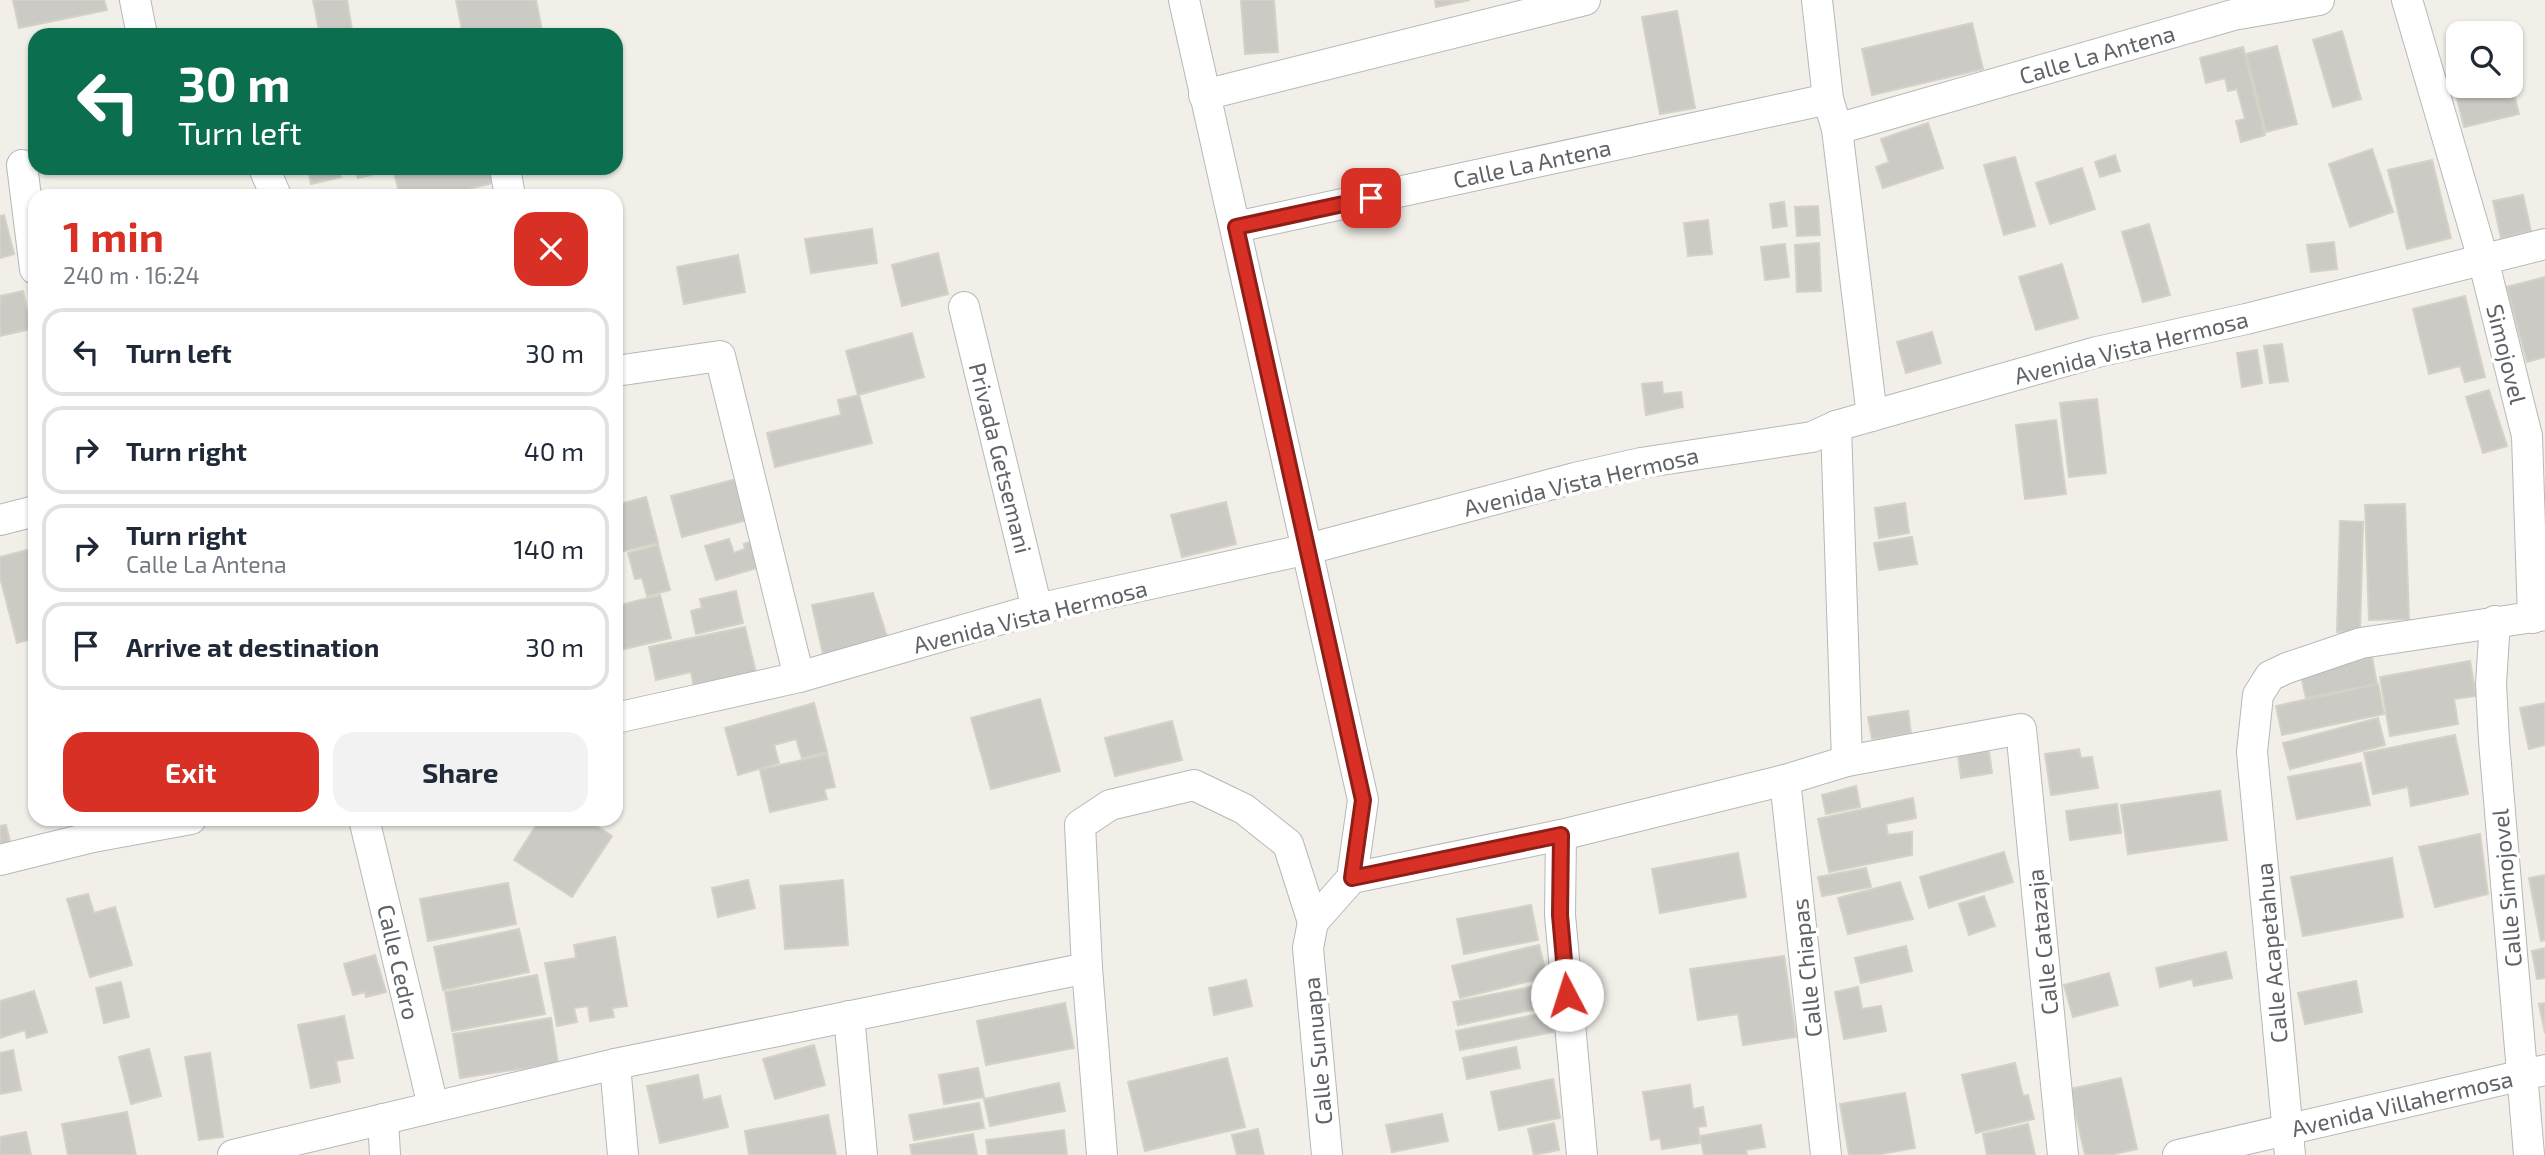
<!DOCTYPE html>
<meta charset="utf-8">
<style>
body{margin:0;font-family:"Exo 2",sans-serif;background:#f2f2f3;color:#1f2937;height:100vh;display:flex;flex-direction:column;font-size:26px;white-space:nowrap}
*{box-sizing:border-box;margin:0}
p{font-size:23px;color:#747a83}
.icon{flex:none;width:38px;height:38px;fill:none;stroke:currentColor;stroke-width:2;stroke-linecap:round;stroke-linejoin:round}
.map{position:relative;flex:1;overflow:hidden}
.details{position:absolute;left:28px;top:189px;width:595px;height:637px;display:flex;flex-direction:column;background:#fff;border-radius:21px;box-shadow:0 2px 5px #0004}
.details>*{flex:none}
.top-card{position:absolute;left:28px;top:28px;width:595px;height:147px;border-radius:21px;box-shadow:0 2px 5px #0004;background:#0b6e4f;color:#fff;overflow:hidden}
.fabs{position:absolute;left:2446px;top:21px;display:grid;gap:14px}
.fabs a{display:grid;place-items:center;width:77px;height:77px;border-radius:14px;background:#fff;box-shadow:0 2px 5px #0004;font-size:35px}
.pin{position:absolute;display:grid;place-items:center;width:60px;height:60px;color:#fff;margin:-30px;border-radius:14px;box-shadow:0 4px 10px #0006}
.me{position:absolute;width:77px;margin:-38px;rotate:355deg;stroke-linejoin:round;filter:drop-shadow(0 0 5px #0008)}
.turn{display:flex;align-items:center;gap:24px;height:147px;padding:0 35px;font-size:32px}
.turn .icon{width:91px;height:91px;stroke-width:2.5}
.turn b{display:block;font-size:49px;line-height:60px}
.round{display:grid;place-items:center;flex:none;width:74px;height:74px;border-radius:21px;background:#f2f2f3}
.head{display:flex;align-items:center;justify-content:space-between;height:119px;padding:0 35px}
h1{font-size:42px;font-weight:700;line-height:52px;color:#d93025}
.button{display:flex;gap:14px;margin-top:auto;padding:14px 35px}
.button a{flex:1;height:80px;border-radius:21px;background:#d93025;color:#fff;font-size:28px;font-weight:700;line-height:80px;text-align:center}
.button a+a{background:#f2f2f3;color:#1f2937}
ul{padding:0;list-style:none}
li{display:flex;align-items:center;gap:21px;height:88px;margin:0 14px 10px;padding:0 21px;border:4px solid #e0e1e3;border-radius:21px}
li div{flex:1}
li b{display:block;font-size:26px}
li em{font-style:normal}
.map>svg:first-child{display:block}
</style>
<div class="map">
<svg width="2545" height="1155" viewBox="0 0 2545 1155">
<rect width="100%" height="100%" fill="#f1efe8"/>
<g fill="#cccac5" stroke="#d6d1c6" stroke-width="2">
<polygon points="13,0 104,0 107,10 19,28"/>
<polygon points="313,0 347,0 353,35 320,35"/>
<polygon points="456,0 536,0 543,35 463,35"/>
<polygon points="1241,0 1274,0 1278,52 1245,54"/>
<polygon points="1435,0 1470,0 1436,7"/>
<polygon points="1677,11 1695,108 1660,114 1642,17"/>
<polygon points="1972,23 1983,69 1872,95 1862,49"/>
<polygon points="2342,31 2361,99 2333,107 2313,40"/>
<polygon points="2277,46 2297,124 2266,132 2246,54"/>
<polygon points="2243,47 2265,135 2241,142 2236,121 2245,119 2237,89 2228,91 2225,78 2206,83 2200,58"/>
<polygon points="2511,82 2519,114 2464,127 2456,94 2495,86 2511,86"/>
<polygon points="1928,123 1943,168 1883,188 1876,167 1889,162 1881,139"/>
<polygon points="2372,149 2393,212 2350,227 2329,164"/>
<polygon points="2115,155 2120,171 2100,177 2095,162"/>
<polygon points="2015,157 2035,226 2004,235 1984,165"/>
<polygon points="2432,160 2451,238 2407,249 2388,170"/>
<polygon points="308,168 338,168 341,177 311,184"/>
<polygon points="356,168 396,168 396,169 358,178"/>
<polygon points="405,168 498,168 501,181 440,196 400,196 394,173 405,171"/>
<polygon points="2082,168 2095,209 2050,224 2036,183"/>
<polygon points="2523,195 2531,231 2501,238 2493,201"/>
<polygon points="1784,202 1787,226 1773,228 1770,204"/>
<polygon points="1818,206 1820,235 1797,236 1795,207"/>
<polygon points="4,215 14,254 0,258 0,216"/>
<polygon points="1708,220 1712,254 1688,256 1684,223"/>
<polygon points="2149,224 2170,295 2143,302 2122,232"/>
<polygon points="872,229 877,263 811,273 805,239"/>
<polygon points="2334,242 2337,269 2311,272 2307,245"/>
<polygon points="1819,243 1821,291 1797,292 1795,245"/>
<polygon points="1785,244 1789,277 1765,280 1761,247"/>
<polygon points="938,253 948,294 902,306 892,265"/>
<polygon points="738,255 745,292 684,304 677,267"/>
<polygon points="2062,264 2078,318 2036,330 2019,277"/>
<polygon points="2545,277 2545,357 2527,362 2507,287"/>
<polygon points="23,291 31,329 0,336 0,296"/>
<polygon points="2465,296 2485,377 2465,382 2460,366 2429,374 2413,309"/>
<polygon points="1932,332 1941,363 1906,373 1897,342"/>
<polygon points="912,333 924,377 858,395 846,351"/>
<polygon points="2282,344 2288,381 2270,383 2264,346"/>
<polygon points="2257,350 2262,383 2242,387 2237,353"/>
<polygon points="1662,382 1663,394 1681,392 1683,407 1646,415 1642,384"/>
<polygon points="2489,390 2507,446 2483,453 2466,397"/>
<polygon points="859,395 872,443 775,467 767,433 841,415 838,400"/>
<polygon points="2097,399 2106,473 2069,477 2060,403"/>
<polygon points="2056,420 2066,494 2025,499 2016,425"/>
<polygon points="737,479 747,520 682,537 671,496"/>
<polygon points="646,497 658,543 616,553 616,505"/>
<polygon points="1226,502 1236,544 1182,557 1171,515"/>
<polygon points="1905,503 1909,533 1879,538 1875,508"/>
<polygon points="2405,504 2409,619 2369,620 2365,505"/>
<polygon points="2340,521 2363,522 2360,632 2337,632"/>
<polygon points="1912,537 1917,564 1879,570 1874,543"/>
<polygon points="729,539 734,553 745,549 744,544 755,540 764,566 716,580 705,546"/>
<polygon points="658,545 670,590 647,596 642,578 635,579 628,553"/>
<polygon points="35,548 35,638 17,643 0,577 0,557"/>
<polygon points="736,591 743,623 696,634 691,611 702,608 700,599"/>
<polygon points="873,593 888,640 823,654 812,605"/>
<polygon points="660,595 671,638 616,651 616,606"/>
<polygon points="745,627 756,673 694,687 691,672 656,680 649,647"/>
<polygon points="2372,657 2377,684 2306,698 2300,672"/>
<polygon points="2470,661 2476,696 2454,699 2458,724 2390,736 2380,677"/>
<polygon points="2378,684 2384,714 2282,735 2276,706"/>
<polygon points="1040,699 1060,771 991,789 971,718"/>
<polygon points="814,703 827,752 802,758 796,739 774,745 779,763 738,775 725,728"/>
<polygon points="2545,703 2545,745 2529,749 2520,708"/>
<polygon points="1908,711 1911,734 1872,739 1868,717"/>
<polygon points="2378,718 2385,745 2290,769 2283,743"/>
<polygon points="1172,721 1182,760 1115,776 1105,738"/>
<polygon points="2455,735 2468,794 2411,806 2408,787 2373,794 2364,753"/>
<polygon points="2079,749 2081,758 2092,757 2098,788 2051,795 2045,754"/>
<polygon points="1989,751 1992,773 1961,778 1958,755"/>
<polygon points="827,754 835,787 824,789 827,799 770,812 760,770"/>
<polygon points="2361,763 2370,805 2297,819 2288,777"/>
<polygon points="1856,786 1860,807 1826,814 1822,795"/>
<polygon points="2220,791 2227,840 2128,854 2121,805"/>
<polygon points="1913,798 1916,818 1886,824 1888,835 1912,832 1912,855 1829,872 1818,819"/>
<polygon points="2117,804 2121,833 2070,840 2066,811"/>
<polygon points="540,819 552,826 556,819 586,819 612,836 572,897 514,860"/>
<polygon points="6,825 12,850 0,853 0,826"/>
<polygon points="2480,834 2488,894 2435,907 2419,847"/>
<polygon points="2004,852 2013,882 1929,908 1920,877"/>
<polygon points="1738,853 1746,897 1660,913 1652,869"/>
<polygon points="2392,858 2403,917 2303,936 2291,877"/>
<polygon points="1866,868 1871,887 1822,896 1818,877"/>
<polygon points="2545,875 2545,940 2541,941 2529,878"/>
<polygon points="748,880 755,908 718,917 712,888"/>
<polygon points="843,880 848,945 785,949 780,886"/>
<polygon points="1900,882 1913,919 1848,934 1838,898"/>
<polygon points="508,883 516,924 428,941 420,899"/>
<polygon points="88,894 94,913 115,907 132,965 90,977 67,899"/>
<polygon points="1984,896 1995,926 1969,935 1959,904"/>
<polygon points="1531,905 1538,940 1464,954 1457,919"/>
<polygon points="519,929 529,972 443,990 434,947"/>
<polygon points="615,937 627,1006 612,1008 614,1017 590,1021 588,1006 574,1008 577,1022 557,1026 545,963 576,958 574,945"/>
<polygon points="1539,945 1547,977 1460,998 1452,966"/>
<polygon points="1906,946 1912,971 1861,983 1855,958"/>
<polygon points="2545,948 2545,978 2537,979 2532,951"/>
<polygon points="2226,952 2232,978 2194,986 2192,979 2160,987 2156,968"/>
<polygon points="375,955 386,992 366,997 365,992 353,995 344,964"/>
<polygon points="1784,956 1796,1037 1743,1045 1738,1014 1698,1020 1690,969"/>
<polygon points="2109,973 2118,1005 2073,1017 2064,985"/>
<polygon points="537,975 545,1014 452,1031 445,992"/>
<polygon points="1246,980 1252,1006 1214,1015 1209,988"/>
<polygon points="2356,981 2362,1012 2305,1024 2298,993"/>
<polygon points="121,982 129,1017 104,1023 96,988"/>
<polygon points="1541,985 1546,1007 1458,1025 1453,1002"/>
<polygon points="1858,987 1862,1009 1881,1006 1886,1031 1844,1039 1835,992"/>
<polygon points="34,991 47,1032 27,1038 25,1030 0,1038 0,1001"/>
<polygon points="1065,1003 1074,1048 986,1065 977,1021"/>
<polygon points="2545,1003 2545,1033 2539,1004"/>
<polygon points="1549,1012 1553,1032 1460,1050 1456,1031"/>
<polygon points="344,1016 353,1058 336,1061 340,1082 311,1088 298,1025"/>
<polygon points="551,1018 558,1063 460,1078 453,1034"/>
<polygon points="814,1045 825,1085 775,1099 763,1059"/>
<polygon points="1516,1047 1520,1068 1467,1079 1463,1058"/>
<polygon points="149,1049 161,1096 131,1104 119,1057"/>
<polygon points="13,1050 21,1090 0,1094 0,1053"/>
<polygon points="210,1053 223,1137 199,1140 185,1057"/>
<polygon points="1227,1058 1245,1127 1145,1151 1128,1082"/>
<polygon points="2015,1063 2023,1096 2028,1095 2034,1119 1976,1133 1962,1075"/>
<polygon points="978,1068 984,1097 944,1104 939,1075"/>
<polygon points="698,1075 703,1100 720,1096 728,1127 660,1143 647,1086"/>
<polygon points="2121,1078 2137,1149 2110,1155 2085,1155 2070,1089"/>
<polygon points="1553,1079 1560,1118 1499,1130 1491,1092"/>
<polygon points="1059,1083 1065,1111 990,1126 984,1099"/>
<polygon points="1690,1085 1693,1109 1703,1107 1706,1126 1698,1127 1700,1143 1662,1149 1660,1138 1651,1140 1643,1092"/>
<polygon points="1905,1093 1915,1148 1875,1155 1849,1155 1840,1104"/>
<polygon points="979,1103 984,1128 914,1140 909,1115"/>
<polygon points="127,1112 136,1155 68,1155 62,1124"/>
<polygon points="1442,1114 1448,1141 1392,1152 1386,1125"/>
<polygon points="828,1115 836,1155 749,1155 745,1131"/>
<polygon points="1554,1123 1559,1150 1534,1155 1528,1129"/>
<polygon points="2028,1124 2035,1155 1987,1155 1983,1134"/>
<polygon points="1761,1125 1765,1147 1746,1150 1747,1155 1704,1155 1700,1136"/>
<polygon points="1258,1129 1264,1155 1237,1155 1232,1135"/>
<polygon points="1064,1130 1067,1155 988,1155 986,1140"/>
<polygon points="26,1132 31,1155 0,1155 0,1137"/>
<polygon points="973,1134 977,1155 912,1155 910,1145"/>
</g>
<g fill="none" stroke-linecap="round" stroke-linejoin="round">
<g stroke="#b5b8bc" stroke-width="32">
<g id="street">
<polyline points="135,0 142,35"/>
<polyline points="1184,0 1363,800 1352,878 1313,922 1308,948 1327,1155"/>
<polyline points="1817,0 1828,99 1837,129 1872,416"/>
<polyline points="2407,0 2483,259 2527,436 2533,618"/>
<polyline points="1204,95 1585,0"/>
<polyline points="1837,129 2233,15 2319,0"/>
<polyline points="22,165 35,269"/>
<polyline points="264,168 276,196"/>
<polyline points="505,168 510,196"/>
<polyline points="1236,227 1828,99"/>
<polyline points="964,307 1037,609"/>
<polyline points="616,371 720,356 799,677"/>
<polyline points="1836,426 1847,761"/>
<polyline points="0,520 35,511"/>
<polyline points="2495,621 2491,684 2494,741 2529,1155"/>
<polyline points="616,718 799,677 1037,609 1308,549 1575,478 1641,463 1812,437 1836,426 2097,352 2246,319 2545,244"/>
<polyline points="1785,780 1826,1155"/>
<polyline points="364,819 433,1106"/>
<polyline points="1561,835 1560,915 1582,1155"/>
<polyline points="0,860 93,837 191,819"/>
<polyline points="1352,878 1561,835 1785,780 1847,761 2021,729 2063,1155"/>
<polyline points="849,1016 862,1155"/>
<polyline points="615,1064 623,1155"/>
<polyline points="383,1119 385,1155"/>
<polyline points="233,1155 615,1064 1087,968"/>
<polyline points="1102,1155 1087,968 1080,825 1110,805 1194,785 1244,809 1288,844 1313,922"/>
<polyline points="2178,1155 2545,1070"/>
<polyline points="2290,1155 2252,752 2258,695 2270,676 2287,668 2361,643 2545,615"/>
</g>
</g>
<use href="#street" stroke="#fff" stroke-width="30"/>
</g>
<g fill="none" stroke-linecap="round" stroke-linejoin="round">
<g stroke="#8d1f18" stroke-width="18">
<polyline id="route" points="1371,198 1236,227 1363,800 1352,878 1561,835 1560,915 1567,995"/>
</g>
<use href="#route" stroke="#d93025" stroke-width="12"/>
</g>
<g text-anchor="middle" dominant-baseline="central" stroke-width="7" stroke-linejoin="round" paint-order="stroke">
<g font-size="23" fill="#5f6368" stroke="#fff">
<text transform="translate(2097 54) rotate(-16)">Calle La Antena</text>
<text transform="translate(1532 163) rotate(-12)">Calle La Antena</text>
<text transform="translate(2131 347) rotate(-14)">Avenida Vista Hermosa</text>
<text transform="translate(2507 354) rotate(76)">Simojovel</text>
<text transform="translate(1001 458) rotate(76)">Privada Getsemani</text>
<text transform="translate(1581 481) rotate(-13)">Avenida Vista Hermosa</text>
<text transform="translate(1030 616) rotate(-14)">Avenida Vista Hermosa</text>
<text transform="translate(2506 888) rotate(-95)">Calle Simojovel</text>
<text transform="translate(2042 942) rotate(-96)">Calle Catazaja</text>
<text transform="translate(2271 953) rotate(-95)">Calle Acapetahua</text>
<text transform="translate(399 962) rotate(77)">Calle Cedro</text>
<text transform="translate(1806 968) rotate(-96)">Calle Chiapas</text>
<text transform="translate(1317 1051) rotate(-95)">Calle Sunuapa</text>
<text transform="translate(2402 1103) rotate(-13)">Avenida Villahermosa</text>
</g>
</g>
</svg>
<div class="fabs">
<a><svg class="icon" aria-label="search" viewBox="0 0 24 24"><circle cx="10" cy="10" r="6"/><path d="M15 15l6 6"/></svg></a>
</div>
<div class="pin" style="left:1371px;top:198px;background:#d93025"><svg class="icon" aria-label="arrive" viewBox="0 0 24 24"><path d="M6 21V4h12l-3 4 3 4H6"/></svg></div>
<svg class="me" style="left:1567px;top:995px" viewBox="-20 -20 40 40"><circle r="19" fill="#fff"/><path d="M0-13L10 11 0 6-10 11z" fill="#d93025"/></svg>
<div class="top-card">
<div class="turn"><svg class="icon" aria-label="left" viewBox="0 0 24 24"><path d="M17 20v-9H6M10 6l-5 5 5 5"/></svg><div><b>30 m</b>Turn left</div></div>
</div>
<section class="details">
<div class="head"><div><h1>1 min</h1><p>240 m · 16:24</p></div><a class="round" style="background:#d93025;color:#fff"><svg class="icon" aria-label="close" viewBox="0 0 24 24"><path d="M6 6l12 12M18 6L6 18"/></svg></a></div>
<ul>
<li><svg class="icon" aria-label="left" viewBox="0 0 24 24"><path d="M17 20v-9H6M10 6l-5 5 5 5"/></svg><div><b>Turn left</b></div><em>30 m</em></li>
<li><svg class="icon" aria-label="right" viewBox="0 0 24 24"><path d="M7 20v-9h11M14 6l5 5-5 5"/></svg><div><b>Turn right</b></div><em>40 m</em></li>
<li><svg class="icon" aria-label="right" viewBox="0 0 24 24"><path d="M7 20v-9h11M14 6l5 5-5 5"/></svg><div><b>Turn right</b><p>Calle La Antena</p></div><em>140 m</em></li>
<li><svg class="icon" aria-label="arrive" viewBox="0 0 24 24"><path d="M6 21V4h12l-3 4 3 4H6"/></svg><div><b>Arrive at destination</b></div><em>30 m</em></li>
</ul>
<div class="button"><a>Exit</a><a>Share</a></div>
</section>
</div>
